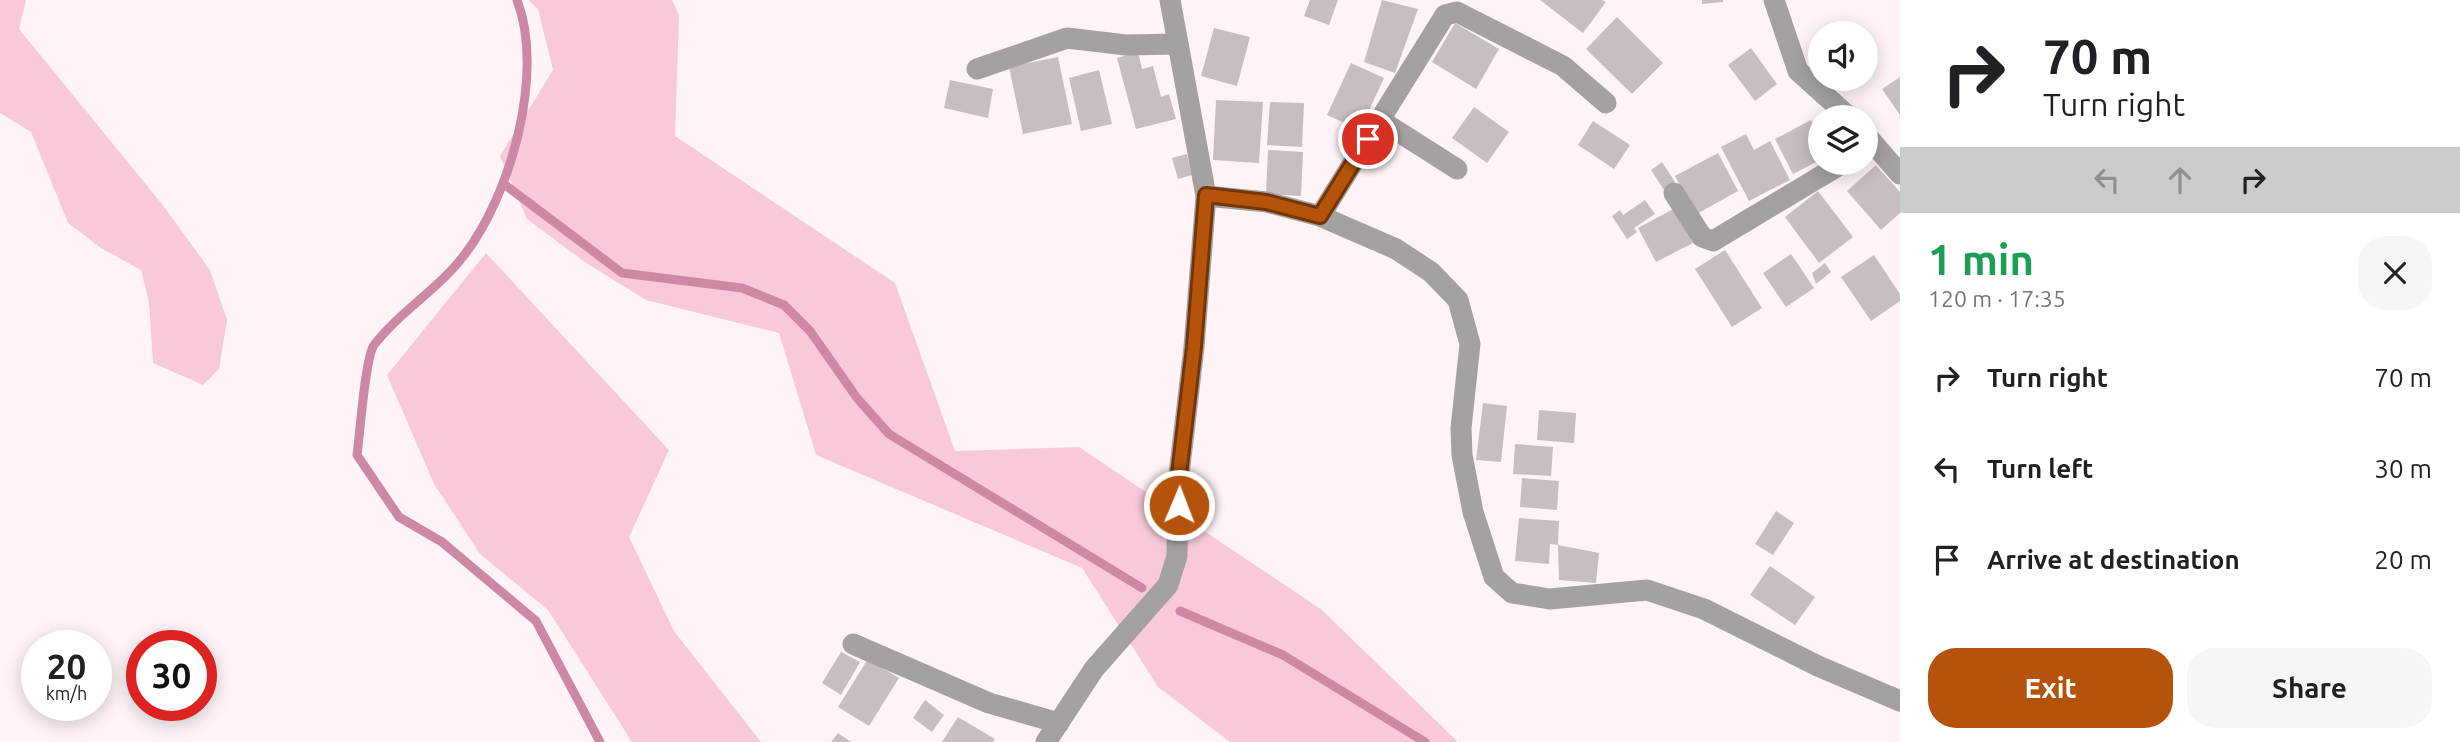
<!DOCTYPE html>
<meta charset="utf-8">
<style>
body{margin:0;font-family:Ubuntu,sans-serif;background:#f6f6f6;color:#202124;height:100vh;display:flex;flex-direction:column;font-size:26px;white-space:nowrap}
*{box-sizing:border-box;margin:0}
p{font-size:23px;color:#757577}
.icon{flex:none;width:38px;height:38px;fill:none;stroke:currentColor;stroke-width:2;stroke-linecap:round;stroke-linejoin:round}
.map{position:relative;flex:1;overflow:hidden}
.details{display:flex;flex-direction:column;background:#fff;width:560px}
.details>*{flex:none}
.banner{background:#fff;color:#202124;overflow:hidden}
.fabs{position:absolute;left:1808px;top:21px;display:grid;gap:14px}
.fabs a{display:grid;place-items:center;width:70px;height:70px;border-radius:50%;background:#fff;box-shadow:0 4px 18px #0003;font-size:35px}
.speed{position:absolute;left:21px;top:630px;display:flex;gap:14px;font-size:35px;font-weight:700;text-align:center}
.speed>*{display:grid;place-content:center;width:91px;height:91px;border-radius:50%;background:#fff;box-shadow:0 4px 18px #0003;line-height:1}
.speed small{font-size:18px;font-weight:400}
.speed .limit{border:10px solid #d22;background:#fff;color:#111}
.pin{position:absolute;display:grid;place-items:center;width:60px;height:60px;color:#fff;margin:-30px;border:4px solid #fff;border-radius:50%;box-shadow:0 2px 7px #0007}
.me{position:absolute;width:77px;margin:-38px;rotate:1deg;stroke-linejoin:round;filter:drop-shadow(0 0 5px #0008)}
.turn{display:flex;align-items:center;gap:24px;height:147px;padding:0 28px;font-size:32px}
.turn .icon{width:91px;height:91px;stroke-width:2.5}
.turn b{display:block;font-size:49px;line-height:60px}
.lanes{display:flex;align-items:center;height:66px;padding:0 28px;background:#0003;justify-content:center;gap:35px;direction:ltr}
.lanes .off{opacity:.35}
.round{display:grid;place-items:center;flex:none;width:74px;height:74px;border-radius:28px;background:#f6f6f6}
.summary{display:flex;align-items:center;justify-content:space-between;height:119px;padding:0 28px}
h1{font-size:42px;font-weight:700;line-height:52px;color:#1e9e55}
.button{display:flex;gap:14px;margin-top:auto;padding:14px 28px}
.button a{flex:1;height:80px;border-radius:28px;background:#b45309;color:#fff;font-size:28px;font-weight:700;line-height:80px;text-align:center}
.button a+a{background:#f6f6f6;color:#202124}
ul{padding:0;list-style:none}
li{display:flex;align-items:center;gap:21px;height:91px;padding:0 28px}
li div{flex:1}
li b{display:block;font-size:26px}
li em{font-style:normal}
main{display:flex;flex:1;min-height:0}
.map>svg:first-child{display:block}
</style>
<main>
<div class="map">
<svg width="1900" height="742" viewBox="0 0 1900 742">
<rect width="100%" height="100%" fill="#fef4f8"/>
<g fill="#f9c9da">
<polygon points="0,0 26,0 19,29 162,204 210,270 227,320 219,369 203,385 153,363 149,303 141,270 101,248 68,223 31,132 0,113"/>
<polygon points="528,0 672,0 679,15 675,136 895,283 955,451 1079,447 1322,610 1458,742 1230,742 1158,687 1082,568 816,455 779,333 646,300 586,263 527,219 500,156 553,70 538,9"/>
<polygon points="486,253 669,450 629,537 674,631 761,742 632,742 548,610 480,554 434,484 387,375"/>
</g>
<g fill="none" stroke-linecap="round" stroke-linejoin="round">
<g stroke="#cd88a3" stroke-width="9">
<path d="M517,0C545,72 511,194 465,254C440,288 400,311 374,345C365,358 360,434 357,455L399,517L442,542L536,621L600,742"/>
<polyline points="504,184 622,273 742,288 784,305 810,331 857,398 889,434 1142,588"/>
<polyline points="1180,611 1283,655 1425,742"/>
</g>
</g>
<g fill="#c7bec1">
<polygon points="1310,0 1338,0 1329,25 1304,16"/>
<polygon points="1382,0 1418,9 1395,73 1364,62"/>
<polygon points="1540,0 1602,0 1606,2 1583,33"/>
<polygon points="1702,0 1723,0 1723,2 1702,4"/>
<polygon points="1617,17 1663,63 1632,94 1586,49"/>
<polygon points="1455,23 1499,49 1476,89 1432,62"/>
<polygon points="1214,28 1250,37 1237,86 1201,76"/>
<polygon points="1751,48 1777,84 1755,101 1728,65"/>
<polygon points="1138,52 1142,69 1153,66 1161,97 1169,94 1176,119 1136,129 1117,58"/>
<polygon points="1058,57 1072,124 1023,134 1009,67"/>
<polygon points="1351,63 1384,78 1360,130 1327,115"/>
<polygon points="1099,70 1112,124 1081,131 1069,78"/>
<polygon points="1900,77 1900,115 1882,89"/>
<polygon points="950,80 993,89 988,118 944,108"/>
<polygon points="1216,100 1263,102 1259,163 1213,160"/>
<polygon points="1270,102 1304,103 1302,147 1267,145"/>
<polygon points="1474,107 1509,132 1487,163 1452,138"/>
<polygon points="1811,120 1820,136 1820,160 1793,174 1775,139"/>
<polygon points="1593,121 1630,145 1614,169 1578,145"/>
<polygon points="1746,134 1754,150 1770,141 1790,180 1749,201 1721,147"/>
<polygon points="1268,150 1303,152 1301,196 1266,194"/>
<polygon points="1718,153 1738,191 1695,215 1675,176"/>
<polygon points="1187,154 1192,175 1178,179 1172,158"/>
<polygon points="1662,162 1675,182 1664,190 1651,170"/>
<polygon points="1876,165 1900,192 1900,213 1881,230 1847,191"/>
<polygon points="1818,191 1853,237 1819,263 1785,217"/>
<polygon points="1645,200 1655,214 1634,228 1637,232 1627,239 1612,216 1620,210 1623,215"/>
<polygon points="1675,208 1693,243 1656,262 1638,228"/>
<polygon points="1725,250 1762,308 1732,327 1695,269"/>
<polygon points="1791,254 1814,288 1786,307 1763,273"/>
<polygon points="1874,255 1900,294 1900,301 1871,321 1841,277"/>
<polygon points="1825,263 1831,272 1816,284 1812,273"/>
<polygon points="1483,403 1507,406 1501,462 1476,460"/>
<polygon points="1539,410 1576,413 1574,443 1537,440"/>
<polygon points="1515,444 1553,447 1551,476 1513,474"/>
<polygon points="1522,478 1559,481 1557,510 1520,507"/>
<polygon points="1776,511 1794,523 1773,555 1755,544"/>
<polygon points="1519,518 1559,521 1558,545 1550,544 1549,564 1515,561"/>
<polygon points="1558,545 1599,553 1596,583 1559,580"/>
<polygon points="1770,566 1815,597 1795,625 1750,595"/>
<polygon points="841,652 860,662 841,695 822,683"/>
<polygon points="868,659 899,678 869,726 838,707"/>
<polygon points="925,700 944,715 932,732 913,718"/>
<polygon points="958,717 995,739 993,742 942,742"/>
<polygon points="838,733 851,742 831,742"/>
</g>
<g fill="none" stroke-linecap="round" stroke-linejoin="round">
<g stroke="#a5a1a3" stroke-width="21">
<polyline points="1774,0 1798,71 1849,117"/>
<polyline points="977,69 1067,38 1126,45 1178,44"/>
<polyline points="1380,120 1457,169"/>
<polyline points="1866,135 1900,174"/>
<polyline points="1674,193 1702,237 1713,241 1843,163"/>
<polyline points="1206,196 1267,202 1320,216 1396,249 1431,272 1458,300 1470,344 1461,428 1462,455 1473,512 1494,577 1512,593 1550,599 1647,590 1704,609 1818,666 1900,701"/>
<polyline points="1320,216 1445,15 1457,12 1563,66 1606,103"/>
<polyline points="853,644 989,703 1059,723"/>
<polyline points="1046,742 1094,669 1168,585 1177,556 1178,483 1194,347 1206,196 1170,0"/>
</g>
</g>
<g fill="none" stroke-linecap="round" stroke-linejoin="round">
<g stroke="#753606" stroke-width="18">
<polyline id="route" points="1179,505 1178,483 1194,347 1206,195 1266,202 1320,216 1368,139"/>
</g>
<use href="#route" stroke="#b45309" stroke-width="12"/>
</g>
</svg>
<div class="fabs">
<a><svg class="icon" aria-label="sound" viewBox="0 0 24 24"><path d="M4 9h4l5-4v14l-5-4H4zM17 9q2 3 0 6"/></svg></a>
<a><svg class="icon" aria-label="layers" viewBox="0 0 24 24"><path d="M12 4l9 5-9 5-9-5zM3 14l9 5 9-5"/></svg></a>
</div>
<div class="speed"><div>20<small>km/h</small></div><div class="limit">30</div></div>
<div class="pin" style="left:1368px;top:139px;background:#d93025"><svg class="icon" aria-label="arrive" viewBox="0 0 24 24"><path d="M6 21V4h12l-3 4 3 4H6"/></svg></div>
<svg class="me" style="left:1179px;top:505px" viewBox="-20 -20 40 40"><circle r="17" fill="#b45309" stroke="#fff" stroke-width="3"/><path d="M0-11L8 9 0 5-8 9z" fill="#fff"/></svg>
</div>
<section class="details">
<div class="banner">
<div class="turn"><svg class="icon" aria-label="right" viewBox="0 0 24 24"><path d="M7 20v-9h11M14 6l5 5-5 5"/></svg><div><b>70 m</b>Turn right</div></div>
<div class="lanes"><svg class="icon off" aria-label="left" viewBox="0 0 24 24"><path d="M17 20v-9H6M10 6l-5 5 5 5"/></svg><svg class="icon off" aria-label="ahead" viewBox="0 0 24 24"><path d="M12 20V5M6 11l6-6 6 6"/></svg><svg class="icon" aria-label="right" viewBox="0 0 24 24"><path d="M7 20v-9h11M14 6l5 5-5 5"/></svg></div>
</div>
<div class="summary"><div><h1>1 min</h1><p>120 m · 17:35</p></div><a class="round"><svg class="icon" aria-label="close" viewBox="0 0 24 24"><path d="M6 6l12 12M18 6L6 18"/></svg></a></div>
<ul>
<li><svg class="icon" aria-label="right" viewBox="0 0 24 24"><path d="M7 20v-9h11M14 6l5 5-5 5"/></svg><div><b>Turn right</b></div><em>70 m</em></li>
<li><svg class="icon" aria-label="left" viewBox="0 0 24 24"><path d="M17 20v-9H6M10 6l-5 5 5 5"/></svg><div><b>Turn left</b></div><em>30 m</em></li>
<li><svg class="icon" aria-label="arrive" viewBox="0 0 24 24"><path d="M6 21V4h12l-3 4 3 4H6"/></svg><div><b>Arrive at destination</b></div><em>20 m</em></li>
</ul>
<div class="button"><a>Exit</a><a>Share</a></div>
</section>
</main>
